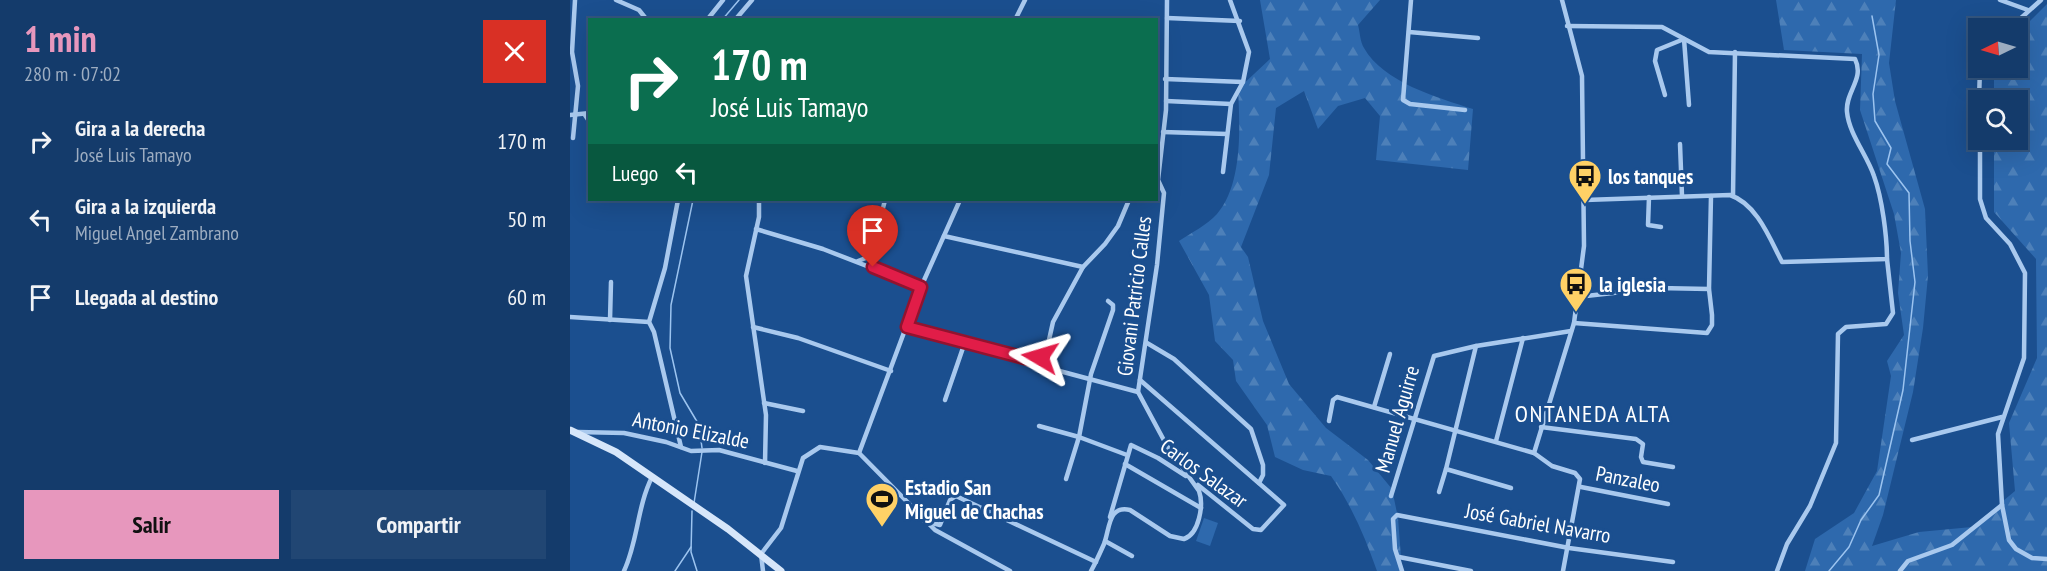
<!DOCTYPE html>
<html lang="es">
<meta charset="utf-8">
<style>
body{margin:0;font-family:"PT Sans Narrow",sans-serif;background:#214673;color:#f1f3f6;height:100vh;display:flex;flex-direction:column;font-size:22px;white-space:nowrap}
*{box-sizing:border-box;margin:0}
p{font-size:20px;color:#9dadc1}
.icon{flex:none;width:33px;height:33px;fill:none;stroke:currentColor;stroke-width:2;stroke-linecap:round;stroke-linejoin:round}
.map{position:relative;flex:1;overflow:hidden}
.panel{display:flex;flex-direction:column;background:#143b6b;width:570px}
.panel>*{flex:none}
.top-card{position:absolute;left:18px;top:18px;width:570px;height:183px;border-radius:0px;box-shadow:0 6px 24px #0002,0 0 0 2px #33557e;background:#0b6e4f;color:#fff;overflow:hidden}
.needle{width:39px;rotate:265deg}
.buttons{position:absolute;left:1398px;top:18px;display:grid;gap:12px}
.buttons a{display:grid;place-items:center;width:60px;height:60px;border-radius:0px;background:#143b6b;box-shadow:0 6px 24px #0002,0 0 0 2px #33557e;font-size:30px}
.pin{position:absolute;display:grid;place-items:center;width:51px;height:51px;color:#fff;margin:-62px -26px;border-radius:50% 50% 50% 0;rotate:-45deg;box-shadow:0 0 6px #0007}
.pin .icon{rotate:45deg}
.me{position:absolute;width:66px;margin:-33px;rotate:277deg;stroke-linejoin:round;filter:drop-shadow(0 0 4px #0008)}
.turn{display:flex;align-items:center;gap:21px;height:126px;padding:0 24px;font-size:27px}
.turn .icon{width:78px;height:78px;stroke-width:2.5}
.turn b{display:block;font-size:42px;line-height:51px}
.then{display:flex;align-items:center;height:57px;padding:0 24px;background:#0003;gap:12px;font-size:22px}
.round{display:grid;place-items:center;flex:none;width:63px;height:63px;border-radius:0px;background:#214673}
.overview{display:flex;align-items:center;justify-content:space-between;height:102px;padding:0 24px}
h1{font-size:36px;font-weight:700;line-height:45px;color:#e797bd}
.button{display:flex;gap:12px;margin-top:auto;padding:12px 24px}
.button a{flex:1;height:69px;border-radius:0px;background:#e797bd;color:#111;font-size:24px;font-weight:700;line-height:69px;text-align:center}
.button a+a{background:#214673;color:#f1f3f6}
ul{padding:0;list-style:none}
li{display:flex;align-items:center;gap:18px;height:78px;padding:0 24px}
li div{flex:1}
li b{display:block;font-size:22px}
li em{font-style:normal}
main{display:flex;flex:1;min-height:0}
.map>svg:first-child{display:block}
</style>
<main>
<section class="panel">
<div class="overview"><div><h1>1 min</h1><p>280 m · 07:02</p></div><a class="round" style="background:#d93025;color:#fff"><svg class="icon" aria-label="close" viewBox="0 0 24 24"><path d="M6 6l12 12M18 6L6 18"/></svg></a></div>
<ul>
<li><svg class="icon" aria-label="right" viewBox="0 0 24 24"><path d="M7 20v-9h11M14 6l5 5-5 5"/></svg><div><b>Gira a la derecha</b><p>José Luis Tamayo</p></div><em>170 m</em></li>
<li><svg class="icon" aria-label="left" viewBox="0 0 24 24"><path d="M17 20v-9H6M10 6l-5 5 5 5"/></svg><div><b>Gira a la izquierda</b><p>Miguel Angel Zambrano</p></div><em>50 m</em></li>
<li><svg class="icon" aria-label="arrive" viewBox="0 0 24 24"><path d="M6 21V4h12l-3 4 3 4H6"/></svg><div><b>Llegada al destino</b></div><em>60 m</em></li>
</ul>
<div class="button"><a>Salir</a><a>Compartir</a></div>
</section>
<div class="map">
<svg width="1477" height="571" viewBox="0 0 1477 571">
<defs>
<pattern id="forest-firs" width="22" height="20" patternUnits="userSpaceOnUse" patternTransform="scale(1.5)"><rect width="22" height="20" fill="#2e69ad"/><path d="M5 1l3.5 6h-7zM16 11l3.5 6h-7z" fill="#4d80b9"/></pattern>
</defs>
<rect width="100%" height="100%" fill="#1b4f8f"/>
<g fill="url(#forest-firs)">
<path d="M690,0H810L788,25C790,32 790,42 794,48C813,82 868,98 903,109L898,170L806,160L810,116L795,98L768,106L748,129L734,91L706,108L699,175L671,247L678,257L693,321L719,384L756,428L798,460L822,489L828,518L832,571H807C795,537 782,506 761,476L733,470L705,457L697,425L666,381L663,360L645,341L639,295L609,241C621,233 637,225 647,214C673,184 670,126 668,89L700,59Z"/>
<polygon points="1206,0 1326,0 1319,63 1325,101 1355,209 1358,276 1353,328 1343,392 1313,515 1302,546 1349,532 1402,527 1445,491 1439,423 1467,358 1466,259 1424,212 1424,140 1448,140 1448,100 1424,100 1424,68 1448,68 1448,33 1477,4 1477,571 1235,571 1245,539 1284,513 1307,471 1321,376 1317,361 1334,335 1328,293 1331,253 1324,214 1290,110 1292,54 1214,50"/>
</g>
<polygon fill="#2e69ad" points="634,518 648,523 640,546 626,541"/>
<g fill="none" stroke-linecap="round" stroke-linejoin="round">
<g stroke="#9cc4f0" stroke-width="1.5">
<polyline points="152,20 169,0"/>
<polyline points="123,200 101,305 100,348 110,393 129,425 132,448"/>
<polyline points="124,503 132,452"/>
<polyline points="122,511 121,552 127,571"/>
<polyline points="105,571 121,547"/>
<polyline points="1259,571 1279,547 1291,520 1309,495 1333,390 1345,282 1340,241 1339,193 1317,164 1321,148 1305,121 1303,94 1309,55 1302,16"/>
</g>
<g stroke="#a9c9ee" stroke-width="4.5">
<polyline points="46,0 69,10 77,20"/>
<polyline points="841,0 833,100 840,104 895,110"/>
<polyline points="992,0 1012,76 1014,246 1004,323 964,453 982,466 1005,473 1010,479 993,571"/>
<polyline points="1430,0 1458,10"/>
<polyline points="597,18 670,21"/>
<polyline points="137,20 153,0"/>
<polyline points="165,20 182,0"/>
<polyline points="445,20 455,0"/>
<path d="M997,26L1092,27L1139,52L1285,59C1295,79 1275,92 1277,112C1279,134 1297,155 1304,176C1312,198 1317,236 1317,259L1212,262C1200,239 1187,204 1160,195L1015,200"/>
<polyline points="1440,28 1471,0"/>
<polyline points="839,32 908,38"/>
<polyline points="595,79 673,82"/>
<polyline points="1095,95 1085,61 1087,50 1114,39 1119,105"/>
<polyline points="1409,100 1410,68"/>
<polyline points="596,101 661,104"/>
<polyline points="0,115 20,113"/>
<polyline points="15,115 19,121 19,161"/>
<polyline points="593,132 657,134"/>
<polyline points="3,138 8,86 2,52 5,0"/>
<polyline points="1410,140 1410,199 1416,218 1440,244 1455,273 1454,358 1428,434 1432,505 1439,540 1446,549 1462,558 1477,559"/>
<polyline points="1110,144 1112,196"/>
<polyline points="653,172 661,104 673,82 679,52 660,0"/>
<polyline points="1163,196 1165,52"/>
<polyline points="1079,197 1078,225 1091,227"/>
<polyline points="108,200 95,268 79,322 84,332 111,447"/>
<polyline points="189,200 189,217 176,276 196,415 195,463"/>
<polyline points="186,229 253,249 351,287"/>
<polyline points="374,236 513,267"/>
<polyline points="288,261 301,256 315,200"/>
<polyline points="1007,297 1088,288 1139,289"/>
<polyline points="0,317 79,322"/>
<polyline points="40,320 41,282"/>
<polyline points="1004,323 1137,333 1142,325 1142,315 1139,289 1141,196"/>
<polyline points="183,327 228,338 321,371"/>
<polyline points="337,327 452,356 482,369 568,392"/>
<polyline points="577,343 604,359 681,429 693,465 693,475 689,483"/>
<polyline points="906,346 876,469 941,488"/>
<polyline points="466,361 477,349 483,322 513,267 535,244 548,226 559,200"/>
<polyline points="570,380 714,505 691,530 683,529 628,485"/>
<polyline points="375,400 395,342"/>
<polyline points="194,403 233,411"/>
<polyline points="804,407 820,354"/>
<polyline points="759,421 763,400 767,397 964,453"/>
<polyline points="469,426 509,437 557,455"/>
<polyline points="971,427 1066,439 1073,444 1071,457 1073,462 1103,467"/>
<polyline points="8,432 54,433 96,442 121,451 149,450 227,471"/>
<polyline points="1342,440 1432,417"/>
<polyline points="926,441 953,338"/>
<polyline points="289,453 365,530 440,571"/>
<polyline points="555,464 631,508"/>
<polyline points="496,479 509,437 521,374 543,310 543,305 538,301"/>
<polyline points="1011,487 1098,504"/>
<polyline points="869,492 876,469"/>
<polyline points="821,496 864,356 906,346 1001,331"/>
<polyline points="540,517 561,445 588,458 616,476"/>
<polyline points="354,521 370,525 380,500 386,496 526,562"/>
<polyline points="535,541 562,556"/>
<polyline points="829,557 901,571"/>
<path d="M54,571C68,541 67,507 82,477"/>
<polyline points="193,571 191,554 211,528 233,458 250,447 289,453 351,287 390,200"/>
<path d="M521,571C526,562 530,553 534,544C540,528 538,505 560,510L600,536L614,539C629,534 634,505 629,491L597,446L568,392L587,265L594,193L588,180L596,110L597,0"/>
<polyline points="832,571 825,549 823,519 827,515 999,548 1103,562"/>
<polyline points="1207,571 1217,544 1240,506 1266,443 1268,334 1276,327 1316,324 1323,313 1317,259"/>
<polyline points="1330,571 1338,561 1382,545 1432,505"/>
</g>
<polyline stroke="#d6e6fa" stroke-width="7" points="0,430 46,452 158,529 211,571"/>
</g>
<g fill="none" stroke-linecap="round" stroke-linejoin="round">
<g stroke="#92132f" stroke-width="15">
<polyline id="route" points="303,267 351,287 337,327 466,361 470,357"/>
</g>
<use href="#route" stroke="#e11d48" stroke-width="10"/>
</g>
<defs>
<g id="bus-pin" transform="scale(1.725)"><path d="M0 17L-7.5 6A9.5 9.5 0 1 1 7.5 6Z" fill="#ffd166" stroke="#1b4f8f"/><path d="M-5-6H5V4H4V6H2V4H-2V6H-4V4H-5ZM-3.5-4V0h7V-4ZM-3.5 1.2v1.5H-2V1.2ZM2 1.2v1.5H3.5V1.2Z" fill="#111"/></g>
<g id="stadium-pin" transform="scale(1.725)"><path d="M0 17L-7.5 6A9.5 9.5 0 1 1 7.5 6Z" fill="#ffd166" stroke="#1b4f8f"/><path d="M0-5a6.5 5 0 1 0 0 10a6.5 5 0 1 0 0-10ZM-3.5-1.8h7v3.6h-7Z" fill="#111"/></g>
</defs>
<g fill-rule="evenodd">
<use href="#bus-pin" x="1015" y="176"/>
<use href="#bus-pin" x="1006" y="284"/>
<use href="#stadium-pin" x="312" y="499"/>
</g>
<g text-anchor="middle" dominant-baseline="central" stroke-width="6" stroke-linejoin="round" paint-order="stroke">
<g font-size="21" font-weight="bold" fill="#fff" stroke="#1b4f8f" text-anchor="start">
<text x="1038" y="176">los tanques</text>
<text x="1029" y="284">la iglesia</text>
<text x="335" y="487">Estadio San<tspan x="335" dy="24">Miguel de Chachas</tspan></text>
</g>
<g font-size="21" fill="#fff" stroke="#1b4f8f">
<text transform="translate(564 296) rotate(-83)">Giovani Patricio Calles</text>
<text transform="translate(827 419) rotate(-74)">Manuel Aguirre</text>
<text transform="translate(121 430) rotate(11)">Antonio Elizalde</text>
<text transform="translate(634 473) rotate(36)">Carlos Salazar</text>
<text transform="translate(1058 479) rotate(11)">Panzaleo</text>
<text transform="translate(968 523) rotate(10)">José Gabriel Navarro</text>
</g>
<g font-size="24" letter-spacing="1.5" fill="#fff" stroke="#1b4f8f">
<text x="1023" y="413">ONTANEDA ALTA</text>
</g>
</g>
</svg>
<div class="buttons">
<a><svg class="needle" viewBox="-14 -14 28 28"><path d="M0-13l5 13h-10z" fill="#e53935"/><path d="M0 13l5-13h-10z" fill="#9dadc1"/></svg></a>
<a><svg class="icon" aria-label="search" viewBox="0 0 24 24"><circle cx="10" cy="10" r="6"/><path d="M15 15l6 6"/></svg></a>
</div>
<div class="pin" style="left:303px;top:267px;background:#d93025"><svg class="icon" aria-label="arrive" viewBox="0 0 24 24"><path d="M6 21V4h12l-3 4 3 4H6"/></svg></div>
<svg class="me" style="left:470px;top:357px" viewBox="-20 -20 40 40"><path d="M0-17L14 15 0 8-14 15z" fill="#e11d48" stroke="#fff" stroke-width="4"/></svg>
<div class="top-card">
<div class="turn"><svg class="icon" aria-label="right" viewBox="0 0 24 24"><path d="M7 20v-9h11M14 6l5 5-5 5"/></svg><div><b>170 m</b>José Luis Tamayo</div></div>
<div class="then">Luego<svg class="icon" aria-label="left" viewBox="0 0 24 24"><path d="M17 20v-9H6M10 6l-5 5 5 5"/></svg></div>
</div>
</div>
</main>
